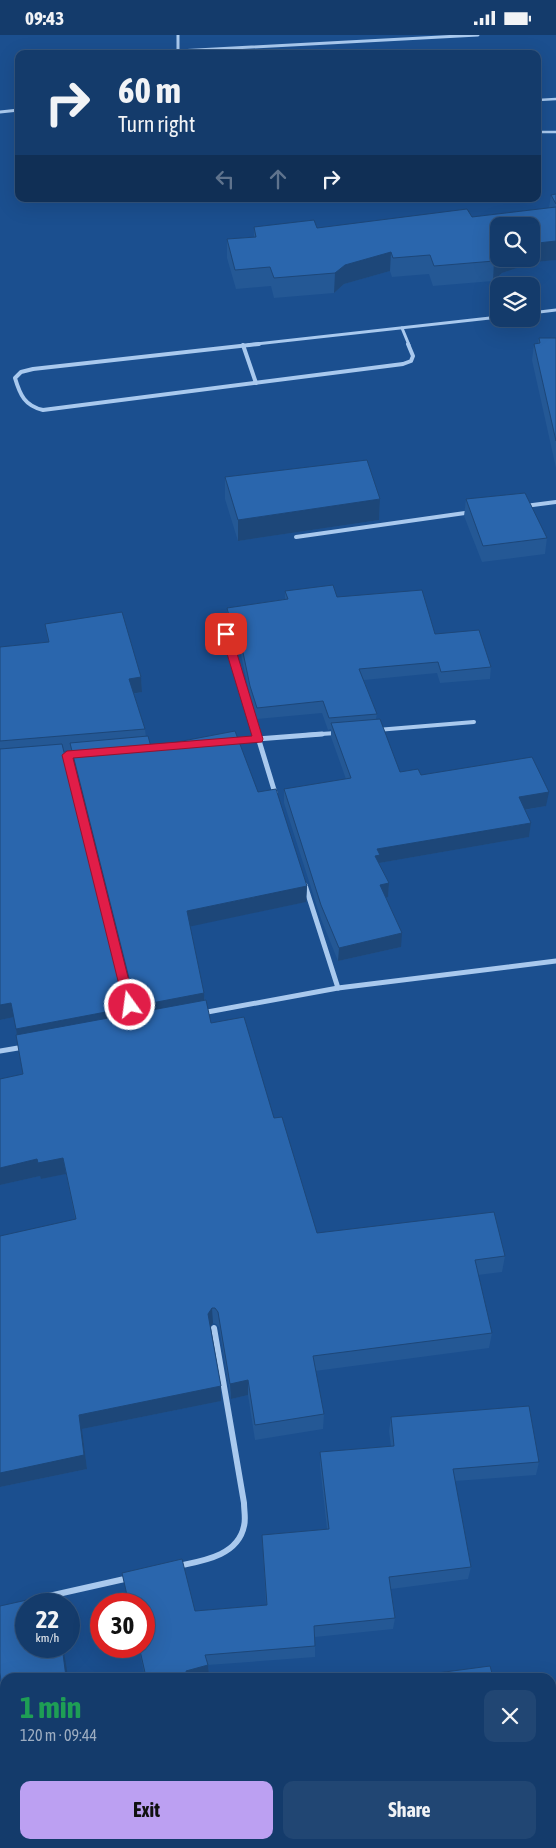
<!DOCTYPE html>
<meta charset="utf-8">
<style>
body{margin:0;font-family:"Asap Condensed",sans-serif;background:#214673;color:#f1f3f6;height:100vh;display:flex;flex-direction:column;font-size:19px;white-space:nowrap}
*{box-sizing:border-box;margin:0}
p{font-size:16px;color:#9dadc1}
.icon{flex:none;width:28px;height:28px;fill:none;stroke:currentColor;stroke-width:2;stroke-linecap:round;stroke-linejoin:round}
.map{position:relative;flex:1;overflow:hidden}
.panel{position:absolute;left:0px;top:1638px;width:556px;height:176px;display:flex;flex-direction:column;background:#143b6b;border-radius:15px 15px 0 0;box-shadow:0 5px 20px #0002,0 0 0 1px #33557e}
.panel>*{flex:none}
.banner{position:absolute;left:15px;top:15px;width:526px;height:152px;border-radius:10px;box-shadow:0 5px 20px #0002,0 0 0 1px #33557e;background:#143b6b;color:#f1f3f6;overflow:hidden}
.fabs{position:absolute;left:490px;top:182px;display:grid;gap:10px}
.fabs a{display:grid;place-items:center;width:50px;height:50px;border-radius:10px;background:#143b6b;box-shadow:0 5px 20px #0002,0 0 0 1px #33557e;font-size:25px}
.speed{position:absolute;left:15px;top:1558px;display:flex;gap:10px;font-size:25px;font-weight:700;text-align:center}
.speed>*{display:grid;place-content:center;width:65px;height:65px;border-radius:50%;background:#143b6b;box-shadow:0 5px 20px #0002,0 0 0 1px #33557e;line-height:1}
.speed small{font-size:12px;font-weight:400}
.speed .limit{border:8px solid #d22;background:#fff;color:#111}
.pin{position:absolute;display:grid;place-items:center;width:42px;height:42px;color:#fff;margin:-21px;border-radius:10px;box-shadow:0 2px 8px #0006}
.me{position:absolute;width:55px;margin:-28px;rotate:346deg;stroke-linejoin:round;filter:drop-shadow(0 0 4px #0008)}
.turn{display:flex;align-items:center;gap:18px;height:105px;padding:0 20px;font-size:22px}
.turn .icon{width:65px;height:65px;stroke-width:2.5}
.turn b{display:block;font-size:35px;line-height:42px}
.lanes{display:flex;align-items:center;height:48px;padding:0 20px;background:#0003;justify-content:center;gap:25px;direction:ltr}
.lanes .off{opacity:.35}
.round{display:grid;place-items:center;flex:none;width:52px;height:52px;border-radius:10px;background:#214673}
.head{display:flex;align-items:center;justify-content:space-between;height:85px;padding:0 20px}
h1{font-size:30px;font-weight:700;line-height:38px;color:#1e9e55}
.button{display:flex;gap:10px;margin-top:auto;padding:10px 20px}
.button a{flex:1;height:58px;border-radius:10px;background:#bca0f2;color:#111;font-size:20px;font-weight:700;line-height:58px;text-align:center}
.button a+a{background:#214673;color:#f1f3f6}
.status{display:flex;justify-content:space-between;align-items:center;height:35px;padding:0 25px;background:#143b6b;direction:ltr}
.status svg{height:14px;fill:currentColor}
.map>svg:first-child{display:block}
</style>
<div class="status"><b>09:43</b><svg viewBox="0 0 49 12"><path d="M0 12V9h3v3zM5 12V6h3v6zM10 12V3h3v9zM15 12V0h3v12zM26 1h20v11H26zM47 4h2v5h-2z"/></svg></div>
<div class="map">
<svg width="556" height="1813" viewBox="0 0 556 1813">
<rect width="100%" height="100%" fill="#1b4f8f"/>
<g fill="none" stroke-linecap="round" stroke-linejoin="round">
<g stroke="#a9c9ee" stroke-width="2.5">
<polyline points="538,65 556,64"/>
<polyline points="538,97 556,97"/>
</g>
<g stroke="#a9c9ee" stroke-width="3">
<polyline points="178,0 178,19"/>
<polyline points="178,16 478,0"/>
<polyline points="0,77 19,75"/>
<polyline points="531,278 556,275"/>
<polyline points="402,293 409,310"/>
<polyline points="248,310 499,282"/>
</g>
<g stroke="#a9c9ee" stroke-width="4">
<path d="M259,309L33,334L21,337L15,343C20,360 25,371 43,375L403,329L411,326L413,321L408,309"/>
<polyline points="243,310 256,348"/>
<polyline points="525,471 556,467"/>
<polyline points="296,502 472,477"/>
<polyline points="226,599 257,700"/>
<polyline points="377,695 474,687"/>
<polyline points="306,700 336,698"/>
</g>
<g stroke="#a9c9ee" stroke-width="5">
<polyline points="257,699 275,758"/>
<polyline points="233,706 322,699"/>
<polyline points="67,720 133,984"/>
<polyline points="58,721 77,719"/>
<polyline points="305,850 338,953"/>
<polyline points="202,978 338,953 556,926"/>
<polyline points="0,1016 24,1012"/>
</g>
<g stroke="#a9c9ee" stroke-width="6">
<path d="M178,1531C202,1526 238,1521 244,1491C246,1484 244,1476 244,1468L214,1293"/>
<polyline points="49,1561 129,1543"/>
<polyline points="0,1704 5,1741"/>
<polyline points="551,1797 556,1796"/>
<polyline points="16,1809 16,1813"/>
<polyline points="448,1813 475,1809"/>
</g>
</g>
<g fill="#245895" fill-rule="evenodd">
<polygon points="556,159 556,225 535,227 502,238 493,246 433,251 429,239 392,242 390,236 344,249 334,258 274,263 271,251 236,254 227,223 227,204 254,202 254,192 317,193 472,182 549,173 551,160"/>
<polygon points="539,303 556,303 556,433 532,325 534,309 538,308"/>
<polygon points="225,442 380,464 379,485 238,506 225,464"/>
<polygon points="466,464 547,503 545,519 482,527 464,481"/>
<polygon points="285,556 337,562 435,599 491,632 490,644 440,648 437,638 364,645 377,679 376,684 400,737 421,740 546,771 525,775 531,788 529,802 379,828 389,848 388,862 386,862 401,912 338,926 321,884 284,768 284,754 346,744 331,702 331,694 328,695 322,678 257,684 250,662 240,615 235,616 227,585 227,573 285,564"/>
<path d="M45,589L141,642L142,657L134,659L145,694L146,702L151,712L258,757L307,851L306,867L190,891L205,965L211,988L274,1083L317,1198L505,1221L502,1237L478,1240L492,1298L489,1313L315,1336L324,1379L323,1394L255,1405L248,1360L231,1364L219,1292L216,1289L213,1288L210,1292L221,1366L82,1394L87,1434L0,1452L75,1184L66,1139L41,1144L40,1141L0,1150V1044L23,1039L14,982L0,985V612L48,607ZM71,715L72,724L135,978L128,979L127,973L63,716Z"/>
<polygon points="391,1382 539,1427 536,1440 455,1446 471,1532 468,1544 391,1554 395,1583 393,1594 315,1602 315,1622 208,1630 209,1640 202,1642 145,1642 138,1611 144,1611 144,1569 129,1569 122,1538 195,1576 266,1570 262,1500 327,1494 320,1430 320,1417 391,1411 389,1396"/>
<polygon points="218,1809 272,1809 252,1813 219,1813"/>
</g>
<g fill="#1d4779">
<polygon points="556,206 556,225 535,227 502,238 493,246 494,226 499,223 499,224 531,224 531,210 538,208"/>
<polygon points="391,217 390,236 344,249 334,258 335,238 345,230"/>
<polygon points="380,464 379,485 238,506 238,485"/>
<polygon points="240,603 240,615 235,616 235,604"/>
<polygon points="141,642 142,657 131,659 129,644"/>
<polygon points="549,757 546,771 517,776 519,762"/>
<polygon points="531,788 529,802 379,828 379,834 375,821 377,814"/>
<polygon points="389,848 388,862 380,864 380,850"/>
<polygon points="307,851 306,867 188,892 187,876"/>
<polygon points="402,898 401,912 338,926 339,913"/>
<polygon points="204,958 205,973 138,986 136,971"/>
<polygon points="11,968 14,982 0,985 0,970"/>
<polygon points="127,973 129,988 18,1008 16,994"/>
<polygon points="63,1123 66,1139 41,1144 40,1141 0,1150 0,1133 37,1124"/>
<polygon points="212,1273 213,1288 209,1294 208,1279"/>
<polygon points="248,1345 248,1360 231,1364 230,1349"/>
<polygon points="221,1351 221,1366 82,1394 87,1434 0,1452 0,1438 79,1380"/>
<polygon points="62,1611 63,1611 68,1642 66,1642"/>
<polygon points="208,1630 209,1640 202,1642 187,1642 186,1636"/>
<polygon points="159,1809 198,1809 180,1813 154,1813 153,1810"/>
</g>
<g fill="#2a66ad" stroke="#1d4779">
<polygon points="556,159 556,169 551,160"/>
<polygon points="556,172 556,206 538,208 531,210 531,191 499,191 499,223 494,226 434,231 430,220 393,223 391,217 345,230 335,238 274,243 270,232 235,235 227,204 256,202 254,192 314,185 317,193 467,174 472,182"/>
<polygon points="539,303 556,303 556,406 534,309 540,308"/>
<polygon points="367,425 380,464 238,485 225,442"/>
<polygon points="525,458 547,503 483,511 466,464"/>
<polygon points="333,550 337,562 422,555 435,599 479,595 491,632 441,637 438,627 359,634 377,679 329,683 323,666 257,673 250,651 240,603 235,604 227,573 288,564 285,556"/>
<polygon points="122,577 141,642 129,644 145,694 0,706 0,612 49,607 45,589"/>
<polygon points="380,684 400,737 418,734 421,740 532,722 549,757 519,762 531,788 377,814 380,820 375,821 389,848 380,850 402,898 339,913 321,870 284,754 351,743 331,688"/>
<polygon points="235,696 258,757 276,754 307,851 187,876 204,958 136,971 70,708 148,701 151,712"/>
<polygon points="62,709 127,973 16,994 11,968 0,970 0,714"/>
<polygon points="206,965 211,988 244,982 274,1083 282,1082 317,1198 494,1177 505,1221 475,1225 492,1298 313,1321 324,1379 255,1390 248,1345 230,1349 218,1277 215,1273 212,1273 208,1279 221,1351 79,1380 84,1420 0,1438 0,1201 76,1184 63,1123 38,1128 37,1124 0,1133 0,1044 23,1039 16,1000"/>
<polygon points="529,1371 539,1427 453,1434 471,1532 389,1542 395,1583 314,1591 315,1611 205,1620 208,1630 186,1636 187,1642 146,1642 139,1611 144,1611 144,1569 129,1569 122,1538 182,1524 195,1576 267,1570 262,1500 329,1494 320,1417 394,1411 391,1382"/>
<polygon points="54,1559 55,1569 26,1569 26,1611 62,1611 66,1642 5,1642 5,1678 0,1638 0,1571"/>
<polygon points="490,1631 493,1642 407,1642"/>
<polygon points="219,1809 231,1809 219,1811"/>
</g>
<polygon fill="#e11d48" stroke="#92132f" points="226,596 231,599 263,704 262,707 73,723 135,970 134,974 125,974 124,970 62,720 67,716 252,701 221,599"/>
</svg>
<div class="fabs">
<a><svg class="icon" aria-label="search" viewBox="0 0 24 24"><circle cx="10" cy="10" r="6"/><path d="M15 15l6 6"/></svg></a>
<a><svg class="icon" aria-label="layers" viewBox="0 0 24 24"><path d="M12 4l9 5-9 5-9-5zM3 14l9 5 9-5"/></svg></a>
</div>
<div class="speed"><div>22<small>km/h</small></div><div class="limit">30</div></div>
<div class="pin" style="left:226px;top:599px;background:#d93025"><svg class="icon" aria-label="arrive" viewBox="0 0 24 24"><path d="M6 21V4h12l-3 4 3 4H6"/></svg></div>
<svg class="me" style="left:130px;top:970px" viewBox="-20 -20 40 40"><circle r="17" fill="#e11d48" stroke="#fff" stroke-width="3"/><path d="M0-11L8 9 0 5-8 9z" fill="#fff"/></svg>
<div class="banner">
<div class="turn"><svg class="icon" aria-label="right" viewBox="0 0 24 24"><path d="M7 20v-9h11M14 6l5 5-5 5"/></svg><div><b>60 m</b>Turn right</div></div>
<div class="lanes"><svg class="icon off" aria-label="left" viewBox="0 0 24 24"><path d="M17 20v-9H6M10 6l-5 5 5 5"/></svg><svg class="icon off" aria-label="ahead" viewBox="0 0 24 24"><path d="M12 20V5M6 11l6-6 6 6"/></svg><svg class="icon" aria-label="right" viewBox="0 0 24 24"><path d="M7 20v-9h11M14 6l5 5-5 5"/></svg></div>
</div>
<section class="panel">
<div class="head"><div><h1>1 min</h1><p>120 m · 09:44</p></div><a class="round"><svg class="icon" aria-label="close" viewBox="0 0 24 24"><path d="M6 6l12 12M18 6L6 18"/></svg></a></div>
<div class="button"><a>Exit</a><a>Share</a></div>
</section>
</div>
